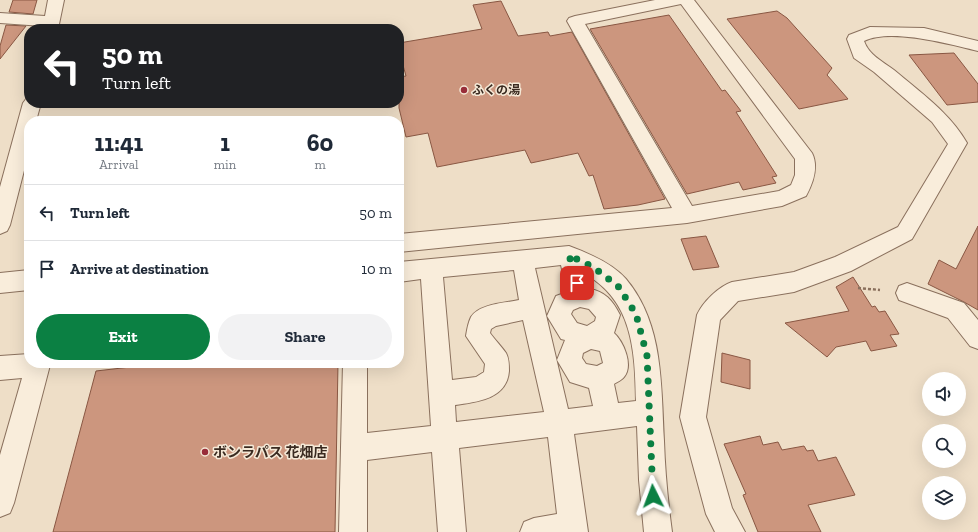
<!DOCTYPE html>
<meta charset="utf-8">
<style>
body{margin:0;font-family:"Zilla Slab","Noto Sans JP",serif;background:#f2f2f3;color:#1f2937;height:100vh;display:flex;flex-direction:column;font-size:15px;white-space:nowrap}
*{box-sizing:border-box;margin:0}
p{font-size:13px;color:#747a83}
.icon{flex:none;width:22px;height:22px;fill:none;stroke:currentColor;stroke-width:2;stroke-linecap:round;stroke-linejoin:round}
.map{position:relative;flex:1;overflow:hidden}
.drawer{position:absolute;left:24px;top:116px;width:380px;height:252px;display:flex;flex-direction:column;background:#fff;border-radius:16px;box-shadow:0 4px 16px #0002}
.drawer>*{flex:none}
.top-card{position:absolute;left:24px;top:24px;width:380px;height:84px;border-radius:16px;box-shadow:0 4px 16px #0002;background:#202124;color:#fff;overflow:hidden}
.buttons{position:absolute;left:922px;top:372px;display:grid;gap:8px}
.buttons a{display:grid;place-items:center;width:44px;height:44px;border-radius:50%;background:#fff;box-shadow:0 4px 16px #0002;font-size:20px}
.pin{position:absolute;display:grid;place-items:center;width:34px;height:34px;color:#fff;margin:-17px;border-radius:8px;box-shadow:0 2px 6px #0006}
.me{position:absolute;width:44px;margin:-22px;rotate:357deg;stroke-linejoin:round;filter:drop-shadow(0 0 3px #0008)}
.turn{display:flex;align-items:center;gap:14px;height:84px;padding:0 12px;font-size:18px}
.turn .icon{width:52px;height:52px;stroke-width:2.5}
.turn b{display:block;font-size:28px;line-height:34px}
.eta{display:flex;justify-content:space-evenly;align-items:center;height:68px;text-align:center}
.eta b{font-size:24px;font-weight:700;line-height:28px}
.cta{display:flex;gap:8px;margin-top:auto;padding:8px 12px}
.cta a{flex:1;height:46px;border-radius:24px;background:#0b8043;color:#fff;font-size:16px;font-weight:700;line-height:46px;text-align:center}
.cta a+a{background:#f2f2f3;color:#1f2937}
ul{padding:0;list-style:none}
li{display:flex;align-items:center;gap:12px;height:56px;padding:0 12px;border-top:1px solid #e0e1e3}
li div{flex:1}
li b{display:block;font-size:15px}
li em{font-style:normal}
.map>svg:first-child{display:block}
</style>
<div class="map">
<svg width="978" height="532" viewBox="0 0 978 532">
<rect width="100%" height="100%" fill="#eedec7"/>
<g fill="#cc967e" stroke="#895743">
<polygon points="13,0 37,0 33,14 9,12"/>
<polygon points="501,1 518,36 548,32 550,36 572,32 665,199 638,205 604,209 593,175 589,176 578,153 531,163 525,150 437,167 428,133 406,137 399,108 399,77 406,76 399,51 399,43 482,29 473,5"/>
<polygon points="777,11 787,18 832,68 827,75 848,99 799,109 727,19"/>
<polygon points="669,15 722,91 725,90 741,111 736,112 777,176 772,177 776,183 743,190 739,182 687,194 590,29"/>
<polygon points="6,25 26,26 0,59 0,46"/>
<polygon points="954,53 978,84 978,102 947,105 909,55"/>
<polygon points="978,226 978,310 964,302 928,284 939,260 956,269"/>
<polygon points="706,236 719,267 693,270 681,239"/>
<polygon points="853,277 872,307 875,306 879,312 885,311 899,334 890,335 897,346 871,351 866,341 836,347 827,357 785,323 849,311 836,287"/>
<polygon points="722,353 750,360 750,389 721,382"/>
<polygon points="165,363 338,363 335,532 53,532 96,371"/>
<polygon points="760,436 763,445 778,442 782,450 804,446 807,451 813,450 818,461 836,457 855,495 808,505 821,532 758,532 743,495 746,494 724,444"/>
</g>
<g fill="none" stroke-linecap="round" stroke-linejoin="round">
<g stroke="#8a705d" stroke-width="2">
<g id="minor">
<polygon points="48,0 64,0 58,29 42,29 43,26 0,23 0,13 45,16"/>
<path d="M655,0H694L812,153C819,167 813,183 806,196L782,206L687,223L399,252V234L672,208L567,21L569,18L575,16ZM681,4L795,159V175L791,185L779,191L692,206L585,24Z"/>
<path d="M870,27L924,28L978,41V51C949,44 891,28 864,41C869,55 882,61 894,70C920,92 950,113 967,143L912,239L851,271L794,292L738,301L720,320L706,417L732,508L745,532H715L706,514L680,417L697,315C703,302 718,287 732,282L794,272L835,257L898,227L948,144L932,122L874,72L854,58L847,39L849,35Z"/>
<polygon points="29,98 29,103 41,103 36,121 29,121 29,151 10,225 7,231 0,234 0,187 23,103 26,99"/>
<path d="M569,246C588,253 612,263 626,279C664,324 661,387 664,441C665,472 668,502 672,532H644L639,480L637,426L574,434L588,532H520L524,522L534,518L557,514L548,437L459,448L466,532H438L432,452L367,460V532H339L343,363H367V433L431,426L421,279L399,282V262ZM561,265L567,292L556,296L547,316L561,339L565,340L557,360L570,382L589,388L593,406L568,409L535,268ZM514,270L519,300C505,303 479,304 471,317C468,323 467,330 466,336L485,364L484,372L476,377L452,380L443,277ZM585,274C633,301 635,351 636,401L618,403L614,384C617,382 622,380 624,377C634,365 623,341 614,333L620,315C613,301 605,291 589,289ZM580,307L589,309L596,317L595,321L587,326L577,323L571,314L573,310ZM523,320L544,412L456,422L455,405C477,402 507,399 509,371C509,364 509,359 506,353C501,346 495,340 490,333L491,329L496,326ZM591,349L600,351L603,363L597,366L586,364L582,358L583,353Z"/>
<polygon points="29,270 29,290 0,293 0,273"/>
<polygon points="907,283 964,303 978,320 978,349 970,346 948,318 899,300 896,293 899,286"/>
<polygon points="29,354 29,363 49,363 50,365 14,503 10,513 0,517 0,455 22,378 0,380 0,356"/>
</g>
</g>
<polyline stroke="#8a705d" stroke-width="2.5" stroke-dasharray="3 2" stroke-linecap="butt" points="858,288 880,290"/>
<use href="#minor" fill="#f9eddb" fill-rule="evenodd"/>
</g>
<g fill="none" stroke-linecap="round" stroke-linejoin="round">
<polyline stroke="#0b8043" stroke-width="7" stroke-dasharray="0 12.6" points="577,283 569,255 593,267 618,286 636,314 647,356 653,496"/>
</g>
<g fill="#982d39" stroke="#f5e9d7" stroke-width="1.5">
<circle cx="464" cy="90" r="4"/>
<circle cx="205" cy="452" r="4"/>
</g>
<g text-anchor="middle" dominant-baseline="central" stroke-width="3" stroke-linejoin="round" paint-order="stroke">
<g font-size="12" font-weight="bold" fill="#3a2a20" stroke="#f5e9d7" text-anchor="start">
<text x="472" y="90">ふくの湯</text>
</g>
<g font-size="14" font-weight="bold" fill="#3a2a20" stroke="#f5e9d7" text-anchor="start">
<text x="213" y="452">ボンラパス 花畑店</text>
</g>
</g>
</svg>
<div class="buttons">
<a><svg class="icon" aria-label="sound" viewBox="0 0 24 24"><path d="M4 9h4l5-4v14l-5-4H4zM17 9q2 3 0 6"/></svg></a>
<a><svg class="icon" aria-label="search" viewBox="0 0 24 24"><circle cx="10" cy="10" r="6"/><path d="M15 15l6 6"/></svg></a>
<a><svg class="icon" aria-label="layers" viewBox="0 0 24 24"><path d="M12 4l9 5-9 5-9-5zM3 14l9 5 9-5"/></svg></a>
</div>
<div class="pin" style="left:577px;top:283px;background:#d93025"><svg class="icon" aria-label="arrive" viewBox="0 0 24 24"><path d="M6 21V4h12l-3 4 3 4H6"/></svg></div>
<svg class="me" style="left:653px;top:496px" viewBox="-20 -20 40 40"><path d="M0-17L14 15 0 8-14 15z" fill="#0b8043" stroke="#fff" stroke-width="4"/></svg>
<div class="top-card">
<div class="turn"><svg class="icon" aria-label="left" viewBox="0 0 24 24"><path d="M17 20v-9H6M10 6l-5 5 5 5"/></svg><div><b>50 m</b>Turn left</div></div>
</div>
<section class="drawer">
<div class="eta">
<div><b>11:41</b><p>Arrival</p></div>
<div><b>1</b><p>min</p></div>
<div><b>60</b><p>m</p></div>
</div>
<ul>
<li><svg class="icon" aria-label="left" viewBox="0 0 24 24"><path d="M17 20v-9H6M10 6l-5 5 5 5"/></svg><div><b>Turn left</b></div><em>50 m</em></li>
<li><svg class="icon" aria-label="arrive" viewBox="0 0 24 24"><path d="M6 21V4h12l-3 4 3 4H6"/></svg><div><b>Arrive at destination</b></div><em>10 m</em></li>
</ul>
<div class="cta"><a>Exit</a><a>Share</a></div>
</section>
</div>
